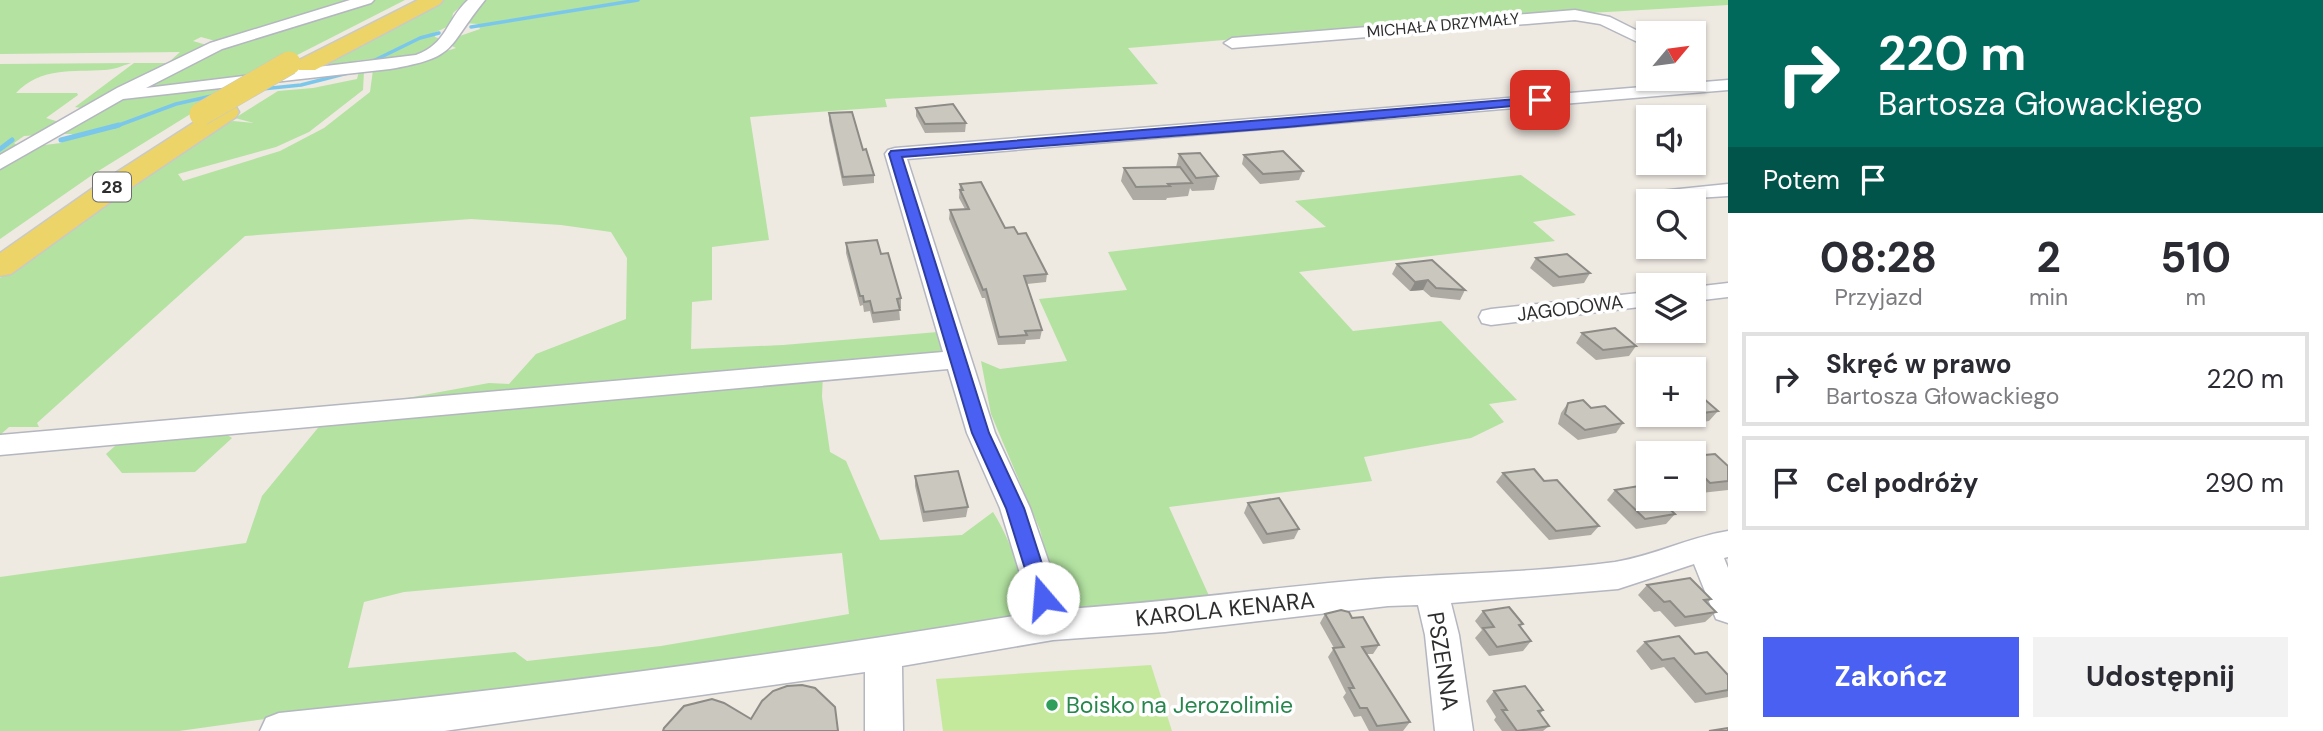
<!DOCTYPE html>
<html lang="pl">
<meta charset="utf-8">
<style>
body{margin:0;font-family:"DM Sans",sans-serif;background:#f2f2f3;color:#2b2b33;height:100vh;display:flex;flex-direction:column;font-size:26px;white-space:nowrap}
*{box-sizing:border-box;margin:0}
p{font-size:23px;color:#7c7c81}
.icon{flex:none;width:38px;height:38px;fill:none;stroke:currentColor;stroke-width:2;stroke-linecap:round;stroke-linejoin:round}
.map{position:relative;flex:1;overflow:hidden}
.panel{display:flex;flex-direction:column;background:#fff;width:595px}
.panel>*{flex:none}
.top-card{background:#00695c;color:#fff;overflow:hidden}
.needle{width:46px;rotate:61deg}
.fabs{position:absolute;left:1636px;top:21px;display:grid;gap:14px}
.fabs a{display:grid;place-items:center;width:70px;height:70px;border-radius:0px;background:#fff;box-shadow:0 2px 5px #0004;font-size:35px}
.pin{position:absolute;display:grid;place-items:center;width:60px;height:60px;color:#fff;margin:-30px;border-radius:14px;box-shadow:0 4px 10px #0006}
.me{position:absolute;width:77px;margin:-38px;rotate:342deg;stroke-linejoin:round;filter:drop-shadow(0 0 5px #0008)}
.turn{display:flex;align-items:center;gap:24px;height:147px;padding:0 35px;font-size:32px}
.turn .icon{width:91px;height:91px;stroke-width:2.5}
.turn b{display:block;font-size:49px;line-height:60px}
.then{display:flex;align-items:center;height:66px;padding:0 35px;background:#0003;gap:14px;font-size:26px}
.eta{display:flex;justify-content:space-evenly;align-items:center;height:119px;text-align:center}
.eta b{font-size:42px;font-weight:700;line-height:49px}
.primary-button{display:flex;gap:14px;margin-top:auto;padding:14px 35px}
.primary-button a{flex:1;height:80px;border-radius:0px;background:#4960f3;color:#fff;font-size:28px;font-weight:700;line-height:80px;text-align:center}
.primary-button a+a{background:#f2f2f3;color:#2b2b33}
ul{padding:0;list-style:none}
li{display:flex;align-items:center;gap:21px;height:94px;margin:0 14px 10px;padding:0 21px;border:4px solid #e1e1e2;border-radius:0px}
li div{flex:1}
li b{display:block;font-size:26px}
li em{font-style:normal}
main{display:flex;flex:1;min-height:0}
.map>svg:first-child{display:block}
</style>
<main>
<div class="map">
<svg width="1728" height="731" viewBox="0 0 1728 731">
<rect width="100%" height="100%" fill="#eee9e1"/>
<g fill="#b3e2a1" fill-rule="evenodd">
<polygon points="0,0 360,0 219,42 201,37 193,41 210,46 81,108 75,107 134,63 168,63 180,52 0,54"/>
<polygon points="372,0 405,0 250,79 143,89 212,51"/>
<path d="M442,0H468L453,13L451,25L434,33L435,37L441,39C413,68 390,55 356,61L354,66L310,72Z"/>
<path d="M485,0H1728V5L1466,20L1128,48L1158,84L885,99L887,107L750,117L769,240L712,247V300L692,302L691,349L783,345L938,332L948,367L823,371L822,397L830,452L846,461L880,540L962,535L993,512C1012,543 1024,577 1023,614L1008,621L660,674L315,712L179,731H0V577L246,543L262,496L331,412L489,383L509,384L536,354L626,319L627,258L611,232L561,225L471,219L245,236L37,423L39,427H9L0,435V278L105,201L221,126L233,121L254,123L235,118L278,91L313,88L357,79L359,71H364L363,90L309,132L276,147L178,174L183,181L280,151L324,128L370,92L373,70L403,65L456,48L452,46L457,37L480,29L478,24L464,23L477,5ZM842,553L849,614L661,646L527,661L515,652L348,668L364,602L404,592Z"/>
<path d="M131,63C122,66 113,70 104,70C73,72 40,67 16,93H77L78,95L46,118L59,122L39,135L24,136L14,143L19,147L0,158V64Z"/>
<polygon points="239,84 95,173 0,239 0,167 37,146 61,143 73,134 59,134 117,101"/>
<polygon points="1521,175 1576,215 1533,222 1555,241 1299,272 1353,331 1441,321 1517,400 1489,404 1504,422 1471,438 1364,457 1372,481 1169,507 1210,598 1077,608 1057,597 1040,530 991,414 981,361 1000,369 1067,361 1039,299 1127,290 1108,252 1326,227 1295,201"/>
<polygon points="214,427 232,438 195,472 122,473 106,454 131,432"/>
</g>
<polygon fill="#c4e99d" points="1151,665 1172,731 943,731 936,679"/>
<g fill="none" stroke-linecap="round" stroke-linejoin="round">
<g stroke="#7ac7eb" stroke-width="3.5">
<polyline points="471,27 638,0"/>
<polyline points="371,62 420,38 439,33"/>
<polyline points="262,89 301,85 348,73"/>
<polyline points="114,127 176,104 216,95"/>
</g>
<g stroke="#7ac7eb" stroke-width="5">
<polyline points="61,140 119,125"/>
<polyline points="0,149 12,140"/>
</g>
<g stroke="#b4b6c0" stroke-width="3">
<g id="minor">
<path d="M350,0H374L371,3L222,49L146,88L416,55C447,44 446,20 468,0H485C445,49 459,57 390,69L123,99L0,169V155L117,88L210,43Z"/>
<polygon points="1575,10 1610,17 1648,36 1648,47 1600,24 1575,20 1232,48 1224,43 1232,38"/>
<path d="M1728,80V90L907,159L995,433L1030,508L1065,609C1173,602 1280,586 1387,578C1463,573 1540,572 1615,562C1653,556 1690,537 1728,531V557L1724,558L1728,568V623L1716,619L1694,564L1618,589L1451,603L1459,635L1473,731H1435L1425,635L1418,605L1388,606L1165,632L1053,640L902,666L903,731H865V672L444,731H260L266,718L279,713C531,688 782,655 1032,613L1000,508L967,433L948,369L0,455V435L943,352L885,154L888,150L895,148Z"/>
<polygon points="1728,184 1728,196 1648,201 1648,204 1639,198 1643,194 1650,192"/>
<polygon points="1728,283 1728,297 1694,301 1694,287"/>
<polygon points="1648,292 1648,306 1491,325 1482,323 1479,317 1482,311 1491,309"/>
</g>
</g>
<g stroke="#c9c9c9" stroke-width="3">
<g id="major">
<polygon points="418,0 443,0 440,4 315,70 299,70 296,65 299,60"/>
<polygon points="227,105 236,107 239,112 236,117 123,193 11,274 0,276 0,253 103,181 218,107"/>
</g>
</g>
<use href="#minor" fill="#fff" fill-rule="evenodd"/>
<use href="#major" fill="#ecd468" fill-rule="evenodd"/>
<g stroke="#c9c9c9" stroke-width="24" stroke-linecap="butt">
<polyline id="major-bridge" points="201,114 289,63"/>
</g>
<use href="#major-bridge" stroke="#ecd468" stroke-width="23"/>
</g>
<g fill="#aeaba4">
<polygon points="916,108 966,123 965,132 925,133 916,116"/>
<polygon points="829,113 863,150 874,175 874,183 843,186 829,121"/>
<polygon points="1179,154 1218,176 1214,190 1192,191 1190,188 1188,196 1167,198 1166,200 1133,200 1121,181 1124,168 1176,167"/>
<polygon points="1244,155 1303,171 1299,180 1260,184 1242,164"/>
<polygon points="960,184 1005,228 1018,234 1047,274 1046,282 1027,284 1042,330 1040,339 1026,340 1025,344 998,345 985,298 982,298 949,219 950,210 965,209 959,198"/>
<polygon points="846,243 881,254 901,298 901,308 899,308 900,320 873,323 870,311 864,312 863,305 860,306 846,253"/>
<polygon points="1536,258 1590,273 1584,283 1553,287 1530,268"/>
<polygon points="1397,264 1465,290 1460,300 1431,297 1423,290 1410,291 1392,274"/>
<polygon points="1582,333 1636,346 1629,356 1596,360 1576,343"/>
<polygon points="1694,392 1718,411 1709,421 1672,426 1657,415 1694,415"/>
<polygon points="1648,393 1648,408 1641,402"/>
<polygon points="1568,403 1591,408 1623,423 1616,433 1578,440 1558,424 1561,413"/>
<polygon points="1694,456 1728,466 1728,490 1701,493 1694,486"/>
<polygon points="1503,473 1544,481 1599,526 1591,535 1549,540 1496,482"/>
<polygon points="915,476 968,507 966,517 923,522 915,486"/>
<polygon points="1615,490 1675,514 1666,524 1636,529 1607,500"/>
<polygon points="1248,503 1299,529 1294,539 1263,544 1244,513"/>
<polygon points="1647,585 1711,599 1707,603 1716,612 1705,622 1675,627 1660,611 1654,612 1638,595"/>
<polygon points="1483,611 1520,627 1531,641 1523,651 1489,656 1475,638 1482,630 1475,621"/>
<polygon points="1325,614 1352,618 1379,645 1373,654 1367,654 1410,722 1403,731 1369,731 1361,716 1354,717 1343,697 1346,693 1328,657 1334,648 1320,623"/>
<polygon points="1645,642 1695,654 1728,675 1728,697 1695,703 1664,667 1651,670 1636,651"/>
<polygon points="1494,691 1543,710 1540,714 1549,726 1543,731 1502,731 1494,720 1496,717 1486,701"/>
</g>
<polygon fill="#8d8b86" points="1428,280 1423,290 1410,291 1415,282"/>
<g fill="#cac7bf" stroke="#8d8b86" stroke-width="2">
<polygon points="953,104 966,123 925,124 916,108"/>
<polygon points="852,112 863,150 866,149 874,175 843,177 829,113"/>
<polygon points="1283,151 1303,171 1263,174 1244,155"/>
<polygon points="1200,153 1218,176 1196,178 1179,154"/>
<polygon points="1180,167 1192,183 1168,184 1170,186 1136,187 1124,168"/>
<polygon points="981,182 1005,228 1014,227 1018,234 1026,233 1047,274 1024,276 1042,330 1025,331 1027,335 999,337 986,289 983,290 950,210 969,209 960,190 963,190 960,184"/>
<polygon points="877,240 881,254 888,253 901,298 897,299 900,310 873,313 870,301 864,302 863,296 860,296 846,243"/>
<polygon points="1567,254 1590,273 1559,277 1536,258"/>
<polygon points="1432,260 1465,290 1436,288 1428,280 1415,282 1397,264"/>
<polygon points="1615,328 1636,346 1603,350 1582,333"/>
<polygon points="1695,391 1718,411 1694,414"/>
<polygon points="1583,400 1591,408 1605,406 1623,423 1585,430 1565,414 1568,403"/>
<polygon points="1715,454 1728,466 1728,481 1710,483 1694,467 1694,456"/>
<polygon points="1534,469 1544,481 1557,480 1599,526 1556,531 1503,473"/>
<polygon points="958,471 968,507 924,512 915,476"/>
<polygon points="1645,485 1648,489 1648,499 1659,499 1675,514 1645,519 1615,490"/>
<polygon points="1279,498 1299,529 1267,534 1248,503"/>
<polygon points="1690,578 1711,599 1704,600 1716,612 1685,617 1670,601 1664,602 1647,585"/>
<polygon points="1509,607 1523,624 1519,625 1531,641 1497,647 1483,628 1494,627 1483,611"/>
<polygon points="1341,610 1349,612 1352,618 1363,617 1379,645 1362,647 1410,722 1377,726 1367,708 1360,708 1349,688 1354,688 1333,648 1344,647 1325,614"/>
<polygon points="1679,636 1695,654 1707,652 1728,675 1728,690 1706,694 1674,658 1662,660 1645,642"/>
<polygon points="802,685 815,688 835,707 838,731 663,731 664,728 684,706 712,699 724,703 751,719 762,701 773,691 787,686"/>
<polygon points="1525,686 1543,710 1538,711 1549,726 1517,731 1502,710 1507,710 1494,691"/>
<polygon points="1728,728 1728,731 1709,731"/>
</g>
<polygon fill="#4960f3" stroke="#2f3e9e" stroke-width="2" points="1540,97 1544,98 1544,103 1287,127 902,157 989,433 1024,508 1053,598 1051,604 1043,606 1036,604 1006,508 972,433 889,154 891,151"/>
<circle fill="#2e9e5b" stroke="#fff" stroke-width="2.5" cx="1052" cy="705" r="7"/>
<g text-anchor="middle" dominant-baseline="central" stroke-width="7" stroke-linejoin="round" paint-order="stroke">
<g font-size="16" fill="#2e2e2e" stroke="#fff">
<text transform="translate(1443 25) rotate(-5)">MICHAŁA DRZYMAŁY</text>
</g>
<rect fill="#fff" stroke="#6d6d6d" stroke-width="2" x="93" y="172.5" width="38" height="29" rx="5"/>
<g font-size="18" font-weight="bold" fill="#2e2e2e">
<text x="112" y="187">28</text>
</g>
<g font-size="19" fill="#2e2e2e" stroke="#fff">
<text transform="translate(1570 308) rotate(-7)">JAGODOWA</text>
</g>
<g font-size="23" fill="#2e2e2e" stroke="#fff">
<text transform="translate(1225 609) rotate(-6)">KAROLA KENARA</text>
<text transform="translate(1443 661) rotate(81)">PSZENNA</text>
</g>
<g font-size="23" fill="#27864d" stroke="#fff" text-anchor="start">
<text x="1066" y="705">Boisko na Jerozolimie</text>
</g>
</g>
</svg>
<div class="fabs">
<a><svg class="needle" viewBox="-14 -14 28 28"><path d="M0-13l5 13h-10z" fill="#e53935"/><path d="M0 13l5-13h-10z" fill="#7c7c81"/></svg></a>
<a><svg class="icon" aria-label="sound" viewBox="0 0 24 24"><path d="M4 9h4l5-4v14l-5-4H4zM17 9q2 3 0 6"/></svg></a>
<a><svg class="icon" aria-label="search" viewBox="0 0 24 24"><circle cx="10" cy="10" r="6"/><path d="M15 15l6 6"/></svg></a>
<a><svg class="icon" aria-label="layers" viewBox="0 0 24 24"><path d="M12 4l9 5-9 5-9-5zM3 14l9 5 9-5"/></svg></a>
<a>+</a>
<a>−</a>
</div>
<div class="pin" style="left:1540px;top:100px;background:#d93025"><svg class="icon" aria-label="arrive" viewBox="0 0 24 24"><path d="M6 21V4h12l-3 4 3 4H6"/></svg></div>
<svg class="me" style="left:1043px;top:598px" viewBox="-20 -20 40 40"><circle r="19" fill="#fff"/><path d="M0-13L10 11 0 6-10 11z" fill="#4960f3"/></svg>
</div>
<section class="panel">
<div class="top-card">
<div class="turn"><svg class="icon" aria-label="right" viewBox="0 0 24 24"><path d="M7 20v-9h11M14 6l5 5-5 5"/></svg><div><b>220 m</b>Bartosza Głowackiego</div></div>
<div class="then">Potem<svg class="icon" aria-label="arrive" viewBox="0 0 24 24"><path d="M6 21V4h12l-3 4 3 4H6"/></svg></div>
</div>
<div class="eta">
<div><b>08:28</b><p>Przyjazd</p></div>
<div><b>2</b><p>min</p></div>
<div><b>510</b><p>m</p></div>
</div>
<ul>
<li><svg class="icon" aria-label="right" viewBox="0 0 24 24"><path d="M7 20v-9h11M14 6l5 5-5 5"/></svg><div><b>Skręć w prawo</b><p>Bartosza Głowackiego</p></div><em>220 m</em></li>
<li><svg class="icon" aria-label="arrive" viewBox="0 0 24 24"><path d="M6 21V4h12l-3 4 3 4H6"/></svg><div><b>Cel podróży</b></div><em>290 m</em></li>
</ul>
<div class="primary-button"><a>Zakończ</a><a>Udostępnij</a></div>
</section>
</main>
